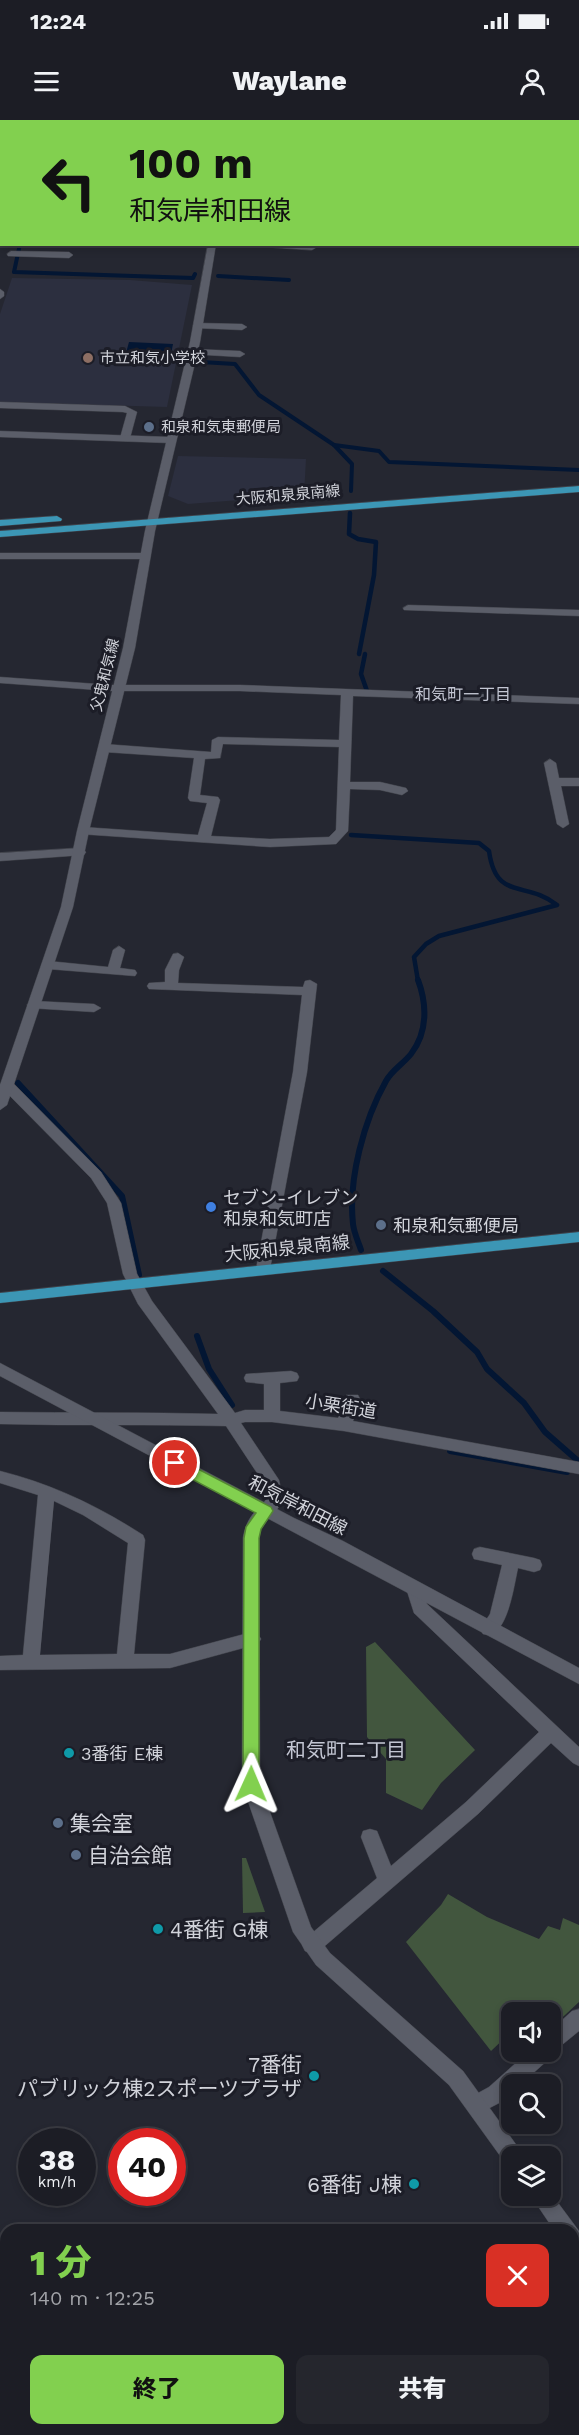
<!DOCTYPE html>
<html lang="ja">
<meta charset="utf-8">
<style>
body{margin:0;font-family:"Work Sans","Noto Sans JP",sans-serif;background:#25262d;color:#f1f3f6;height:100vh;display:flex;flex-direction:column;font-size:22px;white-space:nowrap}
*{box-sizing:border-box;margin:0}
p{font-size:20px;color:#a0a2a7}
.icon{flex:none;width:33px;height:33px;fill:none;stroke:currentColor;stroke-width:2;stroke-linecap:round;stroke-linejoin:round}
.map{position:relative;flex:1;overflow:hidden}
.side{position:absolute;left:0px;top:2104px;width:579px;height:212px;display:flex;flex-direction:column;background:#1c1d25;border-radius:18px 18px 0 0;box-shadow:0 3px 9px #0003,0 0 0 2px #3a3b42}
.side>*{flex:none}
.banner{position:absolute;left:0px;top:0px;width:579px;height:126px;box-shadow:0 3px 9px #0003,0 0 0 2px #3a3b42;background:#82d04f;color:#111;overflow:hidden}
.tools{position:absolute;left:501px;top:1882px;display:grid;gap:12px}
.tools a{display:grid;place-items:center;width:60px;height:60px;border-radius:12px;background:#1c1d25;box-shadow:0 3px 9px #0003,0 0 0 2px #3a3b42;font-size:30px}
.speed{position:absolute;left:18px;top:2008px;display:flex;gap:12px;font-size:30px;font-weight:700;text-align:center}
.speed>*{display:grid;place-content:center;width:78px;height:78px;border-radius:50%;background:#1c1d25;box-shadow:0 3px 9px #0003,0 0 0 2px #3a3b42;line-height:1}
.speed small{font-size:15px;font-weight:400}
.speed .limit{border:9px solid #d22;background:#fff;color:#111}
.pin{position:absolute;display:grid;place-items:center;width:51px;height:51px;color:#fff;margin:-26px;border:3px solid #fff;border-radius:50%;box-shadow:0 2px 6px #0007}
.me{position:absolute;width:66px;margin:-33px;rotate:1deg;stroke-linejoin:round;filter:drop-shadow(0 0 4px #0008)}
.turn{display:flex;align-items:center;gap:21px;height:126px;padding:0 30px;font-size:27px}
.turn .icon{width:78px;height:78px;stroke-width:2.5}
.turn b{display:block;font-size:42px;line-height:51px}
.round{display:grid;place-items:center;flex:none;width:63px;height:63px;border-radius:12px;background:#25262d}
.headline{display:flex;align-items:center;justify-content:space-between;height:102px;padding:0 30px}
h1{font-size:36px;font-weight:800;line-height:45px;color:#82d04f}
.button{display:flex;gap:12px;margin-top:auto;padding:12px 30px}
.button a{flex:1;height:69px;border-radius:12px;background:#82d04f;color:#111;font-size:24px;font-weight:800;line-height:69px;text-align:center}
.button a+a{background:#25262d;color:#f1f3f6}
.status{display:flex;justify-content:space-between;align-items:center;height:42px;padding:0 30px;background:#1c1d25;direction:ltr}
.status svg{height:16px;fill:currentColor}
header{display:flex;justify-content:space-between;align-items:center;height:78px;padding:0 30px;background:#1c1d25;font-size:27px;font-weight:800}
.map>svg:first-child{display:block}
</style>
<div class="status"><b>12:24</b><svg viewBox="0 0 49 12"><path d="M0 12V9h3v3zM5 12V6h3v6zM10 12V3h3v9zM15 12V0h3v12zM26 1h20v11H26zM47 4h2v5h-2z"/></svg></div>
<header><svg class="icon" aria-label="menu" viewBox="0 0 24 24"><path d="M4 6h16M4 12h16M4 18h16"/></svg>Waylane<svg class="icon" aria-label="person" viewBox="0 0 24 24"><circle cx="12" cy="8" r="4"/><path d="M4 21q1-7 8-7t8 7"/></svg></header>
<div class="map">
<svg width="579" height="2315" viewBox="0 0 579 2315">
<rect width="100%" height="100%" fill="#252731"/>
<g fill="#2c2f3f">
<polygon points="12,158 130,160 192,165 167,287 0,282 0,194"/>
<polygon points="178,336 306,339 304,375 188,384 168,376"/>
</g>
<g fill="#42563e">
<polygon points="375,1522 475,1630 441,1663 422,1690 386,1673 386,1639 367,1617 366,1527"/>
<polygon points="242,1738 246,1738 265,1792 243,1793"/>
<polygon points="448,1774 487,1797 539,1819 548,1806 560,1810 563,1798 579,1805 579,1882 551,1908 550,1893 512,1893 511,1912 491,1931 406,1822 441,1785"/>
<polygon points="573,2168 579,2177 579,2253 573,2254"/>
</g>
<polygon fill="#031633" points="129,222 173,224 171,234 126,233"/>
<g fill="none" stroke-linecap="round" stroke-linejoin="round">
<g stroke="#031633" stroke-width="4">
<polyline points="20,124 14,152 193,158 195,154"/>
<polyline points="218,156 289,160"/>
<polyline points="201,242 235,244 259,275 334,325 352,344 351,371"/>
<polyline points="334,325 379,331 389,342 579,350"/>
</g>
<g stroke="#031633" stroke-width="4.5">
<polyline points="350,393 349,414 358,419 376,422 374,455 359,534"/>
<polyline points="365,534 361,554 367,571"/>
<path d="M351,715L479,723L489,731C496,782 526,760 557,785L439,816L426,824L414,837L418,861"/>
</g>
<g stroke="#031633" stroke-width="6">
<polyline points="18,963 122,1076 139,1155"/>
<path d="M361,1130C358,1121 354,1113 353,1104C348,1059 364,1000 386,961C392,950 403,944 411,934C428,912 427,884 418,860"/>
<polyline points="383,1151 433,1191 477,1232 487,1249 524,1283 545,1312 577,1340"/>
<polyline points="197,1216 209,1249 232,1285"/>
<polyline points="450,1331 567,1352"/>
</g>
<g stroke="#41434b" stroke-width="1">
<g id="minor">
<rect x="290" y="0" width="8" height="2"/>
<polygon points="323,0 340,0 341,1 324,2"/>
<rect x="403" y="0" width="8" height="2"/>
<rect x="0" y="14" width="2" height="4"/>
<rect x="578" y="27" width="1" height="4"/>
<polygon points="578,99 579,99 579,105 578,104"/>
<polygon points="220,124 322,124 312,130"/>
<polygon points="11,131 69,132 73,135 69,138 8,136 7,134"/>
<polygon points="0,169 4,172 4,176 0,179"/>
<polygon points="198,203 242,204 247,207 242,210 195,208 193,206"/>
<polygon points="192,229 240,231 245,234 240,237 189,234 189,230"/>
<polygon points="0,282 125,286 137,292 130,318 125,321 120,318 127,293 123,292 0,288"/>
<polygon points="0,433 146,433 151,436 146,439 0,439"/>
<polygon points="408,485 579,490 579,496 404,490 403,488"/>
<path d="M0,557L111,565H240L579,578V584L353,576L350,662H380L406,668L408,671L402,675L380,670L350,669L348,711L336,724L270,727L79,714V708L83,707L198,715L207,683L190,681L188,678L194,638L104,632L98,628L104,624L211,632L212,620L218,617L339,620L341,575L240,571H111L0,563ZM223,624L339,627L336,710L329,717L270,719L211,716L220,680L218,677L200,675L205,639L220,638Z"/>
<polygon points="550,639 556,643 559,658 579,658 579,666 561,666 569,704 563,708 557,704 544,643"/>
<polygon points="80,728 86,732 84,735 0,741 0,733"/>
<polygon points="119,826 125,830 120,848 135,850 137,853 135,856 48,849 41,845 48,841 108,847 113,830"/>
<polygon points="178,833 184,837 179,850 178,863 303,867 305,861 310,860 317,864 307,952 270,1149 263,1154 256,1149 293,952 302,875 149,869 147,866 149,863 165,862 165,850 173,834"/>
<polygon points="34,881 94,884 101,888 94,892 29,888 27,885"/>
<path d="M7,960L12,962L101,1052L121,1083L137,1154L152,1181L235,1293L245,1290H264V1264L246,1262L244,1258L246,1254L291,1251L297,1253L299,1257L297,1261L280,1263V1291L338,1298L346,1275H358L360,1279L353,1301L579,1342V1354L344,1311L272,1302H245L241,1303L279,1360L283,1379C278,1389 272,1400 260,1396L258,1391L267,1378L265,1365L226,1306C151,1304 76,1306 0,1304V1292C73,1293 145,1292 218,1294L138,1184L123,1154L107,1083L91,1058L2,968L0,965L2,962Z"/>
<path d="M0,1351C52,1364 98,1386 143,1415L145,1420L134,1534H170L252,1512L258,1514L261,1519L258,1524L170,1548L0,1550V1536L23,1535L38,1375L0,1363ZM54,1381L83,1395L128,1423L117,1534L40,1535Z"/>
<path d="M480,1427L534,1438L540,1440L542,1445L540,1450L534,1452L518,1448C514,1465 507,1522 483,1514L480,1509L490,1494L502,1445L474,1439L472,1434L474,1429Z"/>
<polygon points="414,1461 420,1463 427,1484 579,1627 579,1646 573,1643 551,1623 478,1694 319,1831 312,1834 305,1831 302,1825 305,1819 377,1758 361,1717 363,1711 370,1709 377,1711 391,1746 466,1682 539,1612 414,1493 406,1468 408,1463"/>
<polygon points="579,1889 579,1911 552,1933 549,1939 520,1965 512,1965 512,1973 503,1981 476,1995 469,1992 466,1985 469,1978 489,1967 528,1932 550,1932 550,1911 572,1891"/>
</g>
</g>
<g stroke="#41434b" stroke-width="1">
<g id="tertiary">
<rect x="0" y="88" width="2" height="6"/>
<polygon points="0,311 170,317 175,320 170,323 0,317"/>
<path d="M266,1385L272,1386L274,1391L261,1409L259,1418L260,1664L311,1807L330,1833L463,1951L520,2030L523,2037H512V2046L506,2044L449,1965L316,1845L293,1812L242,1664L243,1418C245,1405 252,1389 266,1385Z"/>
<polygon points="550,2072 579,2111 579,2138 573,2135 573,2110 554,2110 531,2076 550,2076"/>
</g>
</g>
<g stroke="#41434b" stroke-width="1">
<g id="secondary">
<polygon points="231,0 239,0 230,2"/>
<polygon points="208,124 216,124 200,222 155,411 135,528 89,711 73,787 7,985 0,990 0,965 61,787 77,711 123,528 145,411 190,222"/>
<polygon points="0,1243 294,1398 343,1421 579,1548 579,1564 0,1256"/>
</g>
</g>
<g stroke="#41434b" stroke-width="1">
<g id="primary">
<polygon points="579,366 579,372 0,417 0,411"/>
<polygon points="57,396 62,399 61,401 0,406 0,400"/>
<polygon points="579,1112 579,1122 0,1183 0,1173"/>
</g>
</g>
<use href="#minor" fill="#5b5e69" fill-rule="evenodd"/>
<use href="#tertiary" fill="#5b5e69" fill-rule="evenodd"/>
<use href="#secondary" fill="#5b5e69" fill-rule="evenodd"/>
<use href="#primary" fill="#3c96b5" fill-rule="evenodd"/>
<polyline stroke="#777981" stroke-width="6" points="564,2315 579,2313"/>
</g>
<polygon fill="#82d04f" stroke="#548733" stroke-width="1.5" points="175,1337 271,1387 273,1391 261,1409 259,1418 259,1664 257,1669 251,1671 245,1669 243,1664 244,1418 246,1407 256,1393 169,1347 167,1343 169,1339"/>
<circle fill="#8d6e63" stroke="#1c1d27" stroke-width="2" cx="88" cy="238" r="6"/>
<g fill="#5c6f8a" stroke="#1c1d27" stroke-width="2">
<circle cx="149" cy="307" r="6"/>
<circle cx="381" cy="1105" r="6"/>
<circle cx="58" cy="1703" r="6"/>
<circle cx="76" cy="1735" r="6"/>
</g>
<circle fill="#3f7fe0" stroke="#1c1d27" stroke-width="2" cx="211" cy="1087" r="6"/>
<g fill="#0f9aa8" stroke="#1c1d27" stroke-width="2">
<circle cx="69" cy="1633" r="6"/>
<circle cx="158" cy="1809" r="6"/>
<circle cx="314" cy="1956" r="6"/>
<circle cx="414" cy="2064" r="6"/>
</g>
<g text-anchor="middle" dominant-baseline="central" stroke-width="6" stroke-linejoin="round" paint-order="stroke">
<g font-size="15" fill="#d1d3da" stroke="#1c1d27" text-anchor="start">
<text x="100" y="238">市立和気小学校</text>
<text x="161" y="307">和泉和気東郵便局</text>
</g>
<g font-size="15" fill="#d1d3da" stroke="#1c1d27">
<text transform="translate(288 375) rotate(-5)">大阪和泉泉南線</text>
<text transform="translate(105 555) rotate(-76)">父鬼和気線</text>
</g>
<g font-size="16" fill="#c3c6d3" stroke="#1c1d27">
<text x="463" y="574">和気町一丁目</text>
</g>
<g font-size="18" fill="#d1d3da" stroke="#1c1d27" text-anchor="start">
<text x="223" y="1077">セブン-イレブン<tspan x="223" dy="21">和泉和気町店</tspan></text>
<text x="393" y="1105">和泉和気郵便局</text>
<text x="81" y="1633">3番街 E棟</text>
</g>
<g font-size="18" fill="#d1d3da" stroke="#1c1d27">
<text transform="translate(287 1128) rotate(-6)">大阪和泉泉南線</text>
<text transform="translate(341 1286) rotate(9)">小栗街道</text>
<text transform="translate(298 1385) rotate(27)">和気岸和田線</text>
</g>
<g font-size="20" fill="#c3c6d3" stroke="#1c1d27">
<text x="346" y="1630">和気町二丁目</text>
</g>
<g font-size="21" fill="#d1d3da" stroke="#1c1d27" text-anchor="start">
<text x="70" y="1703">集会室</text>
<text x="88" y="1735">自治会館</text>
<text x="170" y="1809">4番街 G棟</text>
<text x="302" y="1944" text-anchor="end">7番街<tspan x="302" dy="24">パブリック棟2スポーツプラザ</tspan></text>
<text x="402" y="2064" text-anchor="end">6番街 J棟</text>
</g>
</g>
</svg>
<div class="tools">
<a><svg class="icon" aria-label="sound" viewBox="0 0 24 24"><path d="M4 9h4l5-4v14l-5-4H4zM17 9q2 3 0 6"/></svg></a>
<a><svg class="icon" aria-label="search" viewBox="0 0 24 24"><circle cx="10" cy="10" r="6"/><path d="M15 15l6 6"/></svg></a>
<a><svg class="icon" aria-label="layers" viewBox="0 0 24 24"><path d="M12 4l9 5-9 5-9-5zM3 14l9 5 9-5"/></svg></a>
</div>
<div class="speed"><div>38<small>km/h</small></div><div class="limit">40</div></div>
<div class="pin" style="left:175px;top:1343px;background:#d93025"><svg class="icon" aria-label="arrive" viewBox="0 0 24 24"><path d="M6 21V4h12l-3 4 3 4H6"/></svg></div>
<svg class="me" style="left:251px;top:1664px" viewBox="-20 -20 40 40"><path d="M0-17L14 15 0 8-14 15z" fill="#82d04f" stroke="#fff" stroke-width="4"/></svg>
<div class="banner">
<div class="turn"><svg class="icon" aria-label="left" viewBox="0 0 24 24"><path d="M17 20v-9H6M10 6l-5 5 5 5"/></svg><div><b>100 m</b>和気岸和田線</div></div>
</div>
<section class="side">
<div class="headline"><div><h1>1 分</h1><p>140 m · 12:25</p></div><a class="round" style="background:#d93025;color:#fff"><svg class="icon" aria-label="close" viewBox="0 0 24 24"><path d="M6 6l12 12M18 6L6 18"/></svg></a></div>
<div class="button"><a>終了</a><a>共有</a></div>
</section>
</div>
